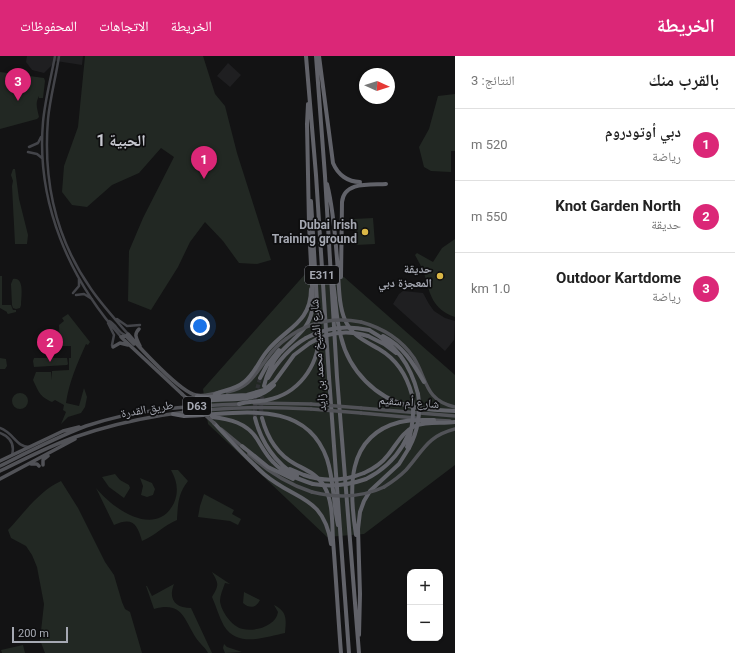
<!DOCTYPE html>
<html lang="ar">
<meta charset="utf-8">
<style>
body{margin:0;font-family:Roboto,"Noto Naskh Arabic",sans-serif;background:#f2f2f2;color:#222;direction:rtl}
.controls{position:absolute;right:12px;bottom:12px;display:grid;overflow:hidden;border-radius:8px;box-shadow:0 1px 3px #0004}
.controls button{width:36px;height:36px;display:grid;place-items:center;padding:0;border:0;border-bottom:1px solid #e0e0e0;background:#fff;color:#222;font:20px sans-serif}
.compass{position:absolute;left:359px;top:12px;width:36px;height:36px;border-radius:50%;background:#fff;box-shadow:0 1px 3px #0004;rotate:93deg}
.scale{position:absolute;left:12px;bottom:10px;width:56px;box-sizing:border-box;padding-left:4px;border:2px solid #a6a9b3;border-top:0;font-size:11px;line-height:14px;white-space:nowrap;color:#a6a9b3;-webkit-text-stroke:3px #0e0e0f;paint-order:stroke}
.you{position:absolute;left:200px;top:270px;width:14px;height:14px;margin:-10px;border:3px solid #fff;border-radius:50%;background:#1a73e8;box-shadow:0 0 0 6px #1a73e833}
.badge{display:grid;place-items:center;width:26px;height:26px;border-radius:50%;background:#db2777;color:#fff;font-size:13px;font-weight:700}
.pin{position:absolute;translate:-50% -33px;filter:drop-shadow(0 1px 2px #0008)}
.pin::after{content:'';position:absolute;top:21px;width:14px;height:12px;background:inherit;clip-path:polygon(0 0,100% 0,50% 100%)}
.list{margin:0;padding:0;list-style:none}
h2{display:flex;justify-content:space-between;align-items:center;height:52px;margin:0;padding:0 16px;font-size:17px}
h2 small{font-size:13px;font-weight:400;color:#767676}
.list li{display:grid;grid-template-columns:26px 1fr auto;gap:12px;align-items:center;box-sizing:border-box;height:72px;padding:0 16px;border-top:1px solid #e0e0e0}
.list b{display:block;font-size:15px;white-space:nowrap}
.list p{margin:0;font-size:13px;white-space:nowrap;color:#767676}
.list em{font-size:13px;font-style:normal;color:#767676}
.map{position:relative;flex:none;width:455px;height:597px;overflow:hidden;direction:ltr}
header{display:flex;align-items:center;gap:24px;box-sizing:border-box;height:56px;padding:0 20px;background:#db2777;color:#fff}
header strong{font-size:19px}
nav{display:flex;gap:22px;margin-inline-start:auto;font-size:14px}
main{display:flex}
aside{flex:1;background:#fff}
.map>svg:first-child{display:block}
.built{fill:#1f1f21}
.green{fill:#222823}
.lines{fill:none;stroke-linecap:round;stroke-linejoin:round}
.motorway-tunnel{stroke:#303134;stroke-width:4;stroke-dasharray:4 2;stroke-linecap:butt}
.secondary{stroke:#434449;stroke-width:2.5}
.primary{stroke:#515257;stroke-width:3.5}
.motorway{stroke:#616269;stroke-width:4}
.primary-bridge{stroke:#515257;stroke-width:3.5}
.motorway-bridge{stroke:#616269;stroke-width:4}
.poi-dot{fill:#dab746;stroke:#0e0e0f;stroke-width:1.5}
.labels{text-anchor:middle;dominant-baseline:central;stroke-width:3.5;stroke-linejoin:round;paint-order:stroke}
.shield{fill:#0e0e0f;stroke:#787a82;stroke-width:1}
.shield-label{font-size:11px;font-weight:bold;fill:#a6a9b3}
.poi-label{font-size:12px;font-weight:bold;fill:#a6a9b3;stroke:#0e0e0f;text-anchor:end}
.street-label{font-size:12px;fill:#a6a9b3;stroke:#0e0e0f}
.district-label{font-size:16px;font-weight:bold;fill:#c7c8d0;stroke:#0e0e0f}
</style>
<header>
<strong>الخريطة</strong>
<nav><a>الخريطة</a><a>الاتجاهات</a><a>المحفوظات</a></nav>
</header>
<main>
<aside>
<h2>بالقرب منك<small>النتائج: 3</small></h2>
<ul class="list">
<li><span class="badge">1</span><div><b>دبي أوتودروم</b><p>رياضة</p></div><em>520 m</em></li>
<li><span class="badge">2</span><div><b>Knot Garden North</b><p>حديقة</p></div><em>550 m</em></li>
<li><span class="badge">3</span><div><b>Outdoor Kartdome</b><p>رياضة</p></div><em>1.0 km</em></li>
</ul>
</aside>
<div class="map">
<svg width="455" height="597" viewBox="0 0 455 597">
<rect width="100%" height="100%" fill="#131314"/>
<path class="built" d="M27,0h56l-1,9 -26,-4 -12,12 -12,-3 -6,-8z
M228,7l13,12 -11,12 -13,-11z
M403,235l20,2 6,11 5,7 11,7 10,3 -1,19 -9,11 -52,-47 6,-10z"/>
<path class="green" d="M85,0h118l12,38 10,12 12,47 34,107 -14,4 -18,-1 -16,-22 -18,-19 -15,20 -12,25 -27,43 -23,-9 1,-50 14,-33 31,-61 -13,-9 -22,25 -27,12 -25,22 -15,-2 -10,-13 2,-26 14,-39z
M0,16l44,6 1,3 -2,17h-4v-2c-4,7 -2,12 0,21l-2,2 -37,10z
M455,38v57h-4v21l-20,-1 -7,-4 -5,-20 10,-18 9,-33z
M13,113h2l4,30 9,36 -1,9h-12l-3,-58 1,-5 -2,-6z
M373,162l2,26 -19,1 -2,-26z
M455,183v78c-23,-8 -25,-23 -31,-44h-3l-2,-5h3l-7,-13 2,-2 16,9 9,-14z
M306,217l38,4 111,98v90l-91,69 -37,3 -119,-113 -5,-35z
M0,220h2v29h9l2,5h3v2l-8,2 -1,-1v-1l-7,-4z
M13,223c12,-2 8,18 8,26l-1,3 -4,1 -3,-1 -1,-3 -1,-21z
M68,258l22,28 -2,3 -2,-1c-9,20 -17,38 -20,59l13,3 5,-18 3,9 -2,10 -4,6 -13,4 -7,7 5,-12 -3,-2 1,-5 -9,-5 -3,2c-13,-6 -13,-10 -19,-22l3,-8h15l1,8v-9l17,-1v-12h2v-12h-11l-1,-21 5,-4 -2,-3z
M0,302l6,1 1,7 -2,3h-5z
M34,302h33l1,6 -1,1 -33,2 -1,-6z
M12 345a8 8 0 1 1 16 0a8 8 0 1 1-16 0Z
M171,414h7l10,11c-10,13 -10,22 -11,39 -13,5 -22,16 -35,21 -5,-18 -10,-24 -28,-16l-18,-37c17,21 60,51 78,15 5,-12 3,-22 -3,-33z
M115,418l5,6 9,5 1,3 -6,10 -15,-11 -7,-10z
M140,422l12,5 3,6 -2,6 -6,2 -6,-2 2,-9z
M61,425l17,27 27,54 9,13 8,27 3,7 5,3 12,41h-97l-5,-13 4,-36 -7,-37 -5,-12 -6,-9 -15,-8 -3,-8c15,-16 32,-40 53,-49z
M204,438l30,16 -2,4 9,5 -3,6 -8,-4 -32,-4 2,-11z
M212,516l18,12 -5,-1c-2,6 -5,12 -5,18 1,10 12,26 23,28 12,3 33,-3 35,-17l-4,-7c14,7 12,15 11,28 -20,4 -47,15 -61,-7 -5,-9 -8,-20 -12,-29 7,-12 7,-13 0,-25z
M174,528c-6,15 1,24 17,24l21,45h-4c-3,-6 -9,-10 -12,-15 -12,-19 -14,-37 -42,-29l-8,-23h1l5,10z
M244,536l16,8c-4,8 -10,9 -17,3z
M224,588l3,3 15,5 -17,1 -2,-5z
M23,589l2,8h-23l-1,-3z"/>
<g class="lines">
<path class="motorway-tunnel" d="M255,362v-20l5,-20
M262,362l-1,-11 2,-15"/>
<path class="secondary" d="M55,0c-4,22 -10,44 -12,66 -7,80 26,157 79,216
M59,0c-3,21 -9,42 -11,63 -5,61 8,120 43,170 11,16 24,30 37,45
M29,91l9,-4 3,-6
M28,96l9,2 5,4
M73,237l6,-7v-7
M76,239l8,-1 8,5
M117,263l10,7 13,-1
M109,265c7,3 9,12 16,14
M108,267l6,12 -2,10
M0,372c14,5 16,19 29,19
M0,377c10,4 15,11 12,22"/>
<path class="primary" d="M361,266c22,6 40,17 53,36 13,21 11,43 41,49
M139,273c-6,6 -2,10 1,17
M128,278c11,13 53,59 68,61 7,2 14,-1 21,-2
M121,281l5,-1 8,8
M122,282l60,56
M113,291l7,-4 8,2
M227,336c23,-4 28,-18 41,-35 5,-7 11,-13 18,-18
M254,347l57,1
M361,352l94,8
M361,357l55,5
M432,364l18,1
M221,373l23,19
M249,398c19,18 39,30 63,38
M0,405l63,-30 16,-4
M31,408h6l2,2
M43,409v-5l5,-4
M0,410c28,-14 57,-29 86,-40 50,-17 102,-20 154,-22
M0,415c25,-12 49,-25 75,-34 75,-26 157,-33 236,-28
M0,423l75,-40
M384,431c8,-5 16,-11 22,-17 17,-19 21,-34 49,-41"/>
<path class="motorway" d="M306,0l10,119 13,202 20,276
M316,0l9,120 12,201 22,276
M319,0l14,107c5,12 15,19 27,19
M327,128c7,27 9,61 11,88 1,16 1,34 7,48 7,16 20,21 34,29 17,10 28,27 33,46
M341,221l1,-75c2,-21 29,-17 44,-18
M333,226c3,18 3,38 8,55 8,34 35,61 68,69 15,4 31,4 46,5
M369,274c27,15 41,33 49,64
M368,280l16,8 12,9
M383,280c20,10 30,27 41,46
M260,322l7,-13 12,-15
M268,322c10,-17 21,-30 38,-40
M264,330c3,-13 8,-24 16,-33 15,-17 30,-23 33,-47l-4,-82 -2,-100 1,-20
M215,338c10,-4 21,-5 29,-12 11,-8 15,-22 24,-32 18,-22 43,-27 43,-61
M197,340l10,1 40,-2 17,-5 11,-9 19,-26 16,-12
M239,348c9,-3 19,-2 28,-4 31,-6 51,-33 52,-64l-8,-135
M188,350c27,-14 63,3 86,-21
M173,358l11,2c51,-1 121,-20 143,43 7,21 6,44 11,66
M212,361c18,2 35,6 45,22 5,8 9,16 16,23 11,12 25,17 40,22
M255,362c6,24 21,46 42,58
M262,362c5,19 15,36 33,46 11,6 22,10 29,22 9,15 8,36 9,54 3,37 5,75 8,113
M214,367c16,17 32,35 50,51 31,27 60,21 67,70
M242,390l26,21 25,12
M290,413l14,6
M364,417c9,-4 18,-10 24,-18 9,-11 14,-23 27,-29 13,-5 27,-2 40,-4
M366,423c16,-8 28,-19 37,-34
M356,479c-7,-45 -11,-99 44,-113 11,-3 23,-2 34,-2
M359,579l1,-41 -2,-65 2,-17 4,-11 6,-10 29,-27 10,-16"/>
<path class="primary-bridge" d="M286,283c22,-17 48,-22 75,-17
M182,338l32,29
M311,348l50,4
M311,353l50,4
M312,436c25,6 49,6 72,-5"/>
<path class="motorway-bridge" d="M306,282c20,-11 41,-13 63,-8
M310,287c18,-11 38,-13 58,-7
M403,389l7,-14
M407,391c5,-17 8,-34 5,-52
M409,392c9,-17 12,-35 9,-54
M304,419c20,7 40,6 60,-2
M313,428c18,3 36,1 53,-5"/>
</g>
<g class="poi-dot">
<circle cx="365" cy="176" r="4"/>
<circle cx="440" cy="220" r="4"/>
</g>
<g class="labels">
<g class="shield">
<rect x="305" y="210" width="34" height="18" rx="3"/>
<rect x="183" y="341" width="28" height="18" rx="3"/>
</g>
<g class="shield-label">
<text x="322" y="219">E311</text>
<text x="197" y="350">D63</text>
</g>
<g class="poi-label">
<text x="357" y="169">Dubai Irish<tspan x="357" dy="14">Training ground</tspan></text>
<text x="432" y="213">حديقة<tspan x="432" dy="14">المعجزة دبي</tspan></text>
</g>
<g class="street-label">
<text transform="translate(318 299) rotate(-94)">شارع الشيخ محمد بن زايد</text>
<text transform="translate(409 346) rotate(4)">شارع أم سقيم</text>
<text transform="translate(147 353) rotate(-10)">طريق القدرة</text>
</g>
<g class="district-label">
<text x="121" y="84">الحبية 1</text>
</g>
</g>
</svg>
<div class="controls">
<button>+</button>
<button>−</button>
</div>
<svg class="compass" viewBox="-18 -18 36 36"><path d="M0-13l5 13h-10z" fill="#e53935"/><path d="M0 13l5-13h-10z" fill="#767676"/></svg>
<div class="scale">200 m</div>
<div class="you"></div>
<div class="pin badge" style="left:204px;top:123px">1</div>
<div class="pin badge" style="left:50px;top:306px">2</div>
<div class="pin badge" style="left:18px;top:45px">3</div>
</div>
</main>
